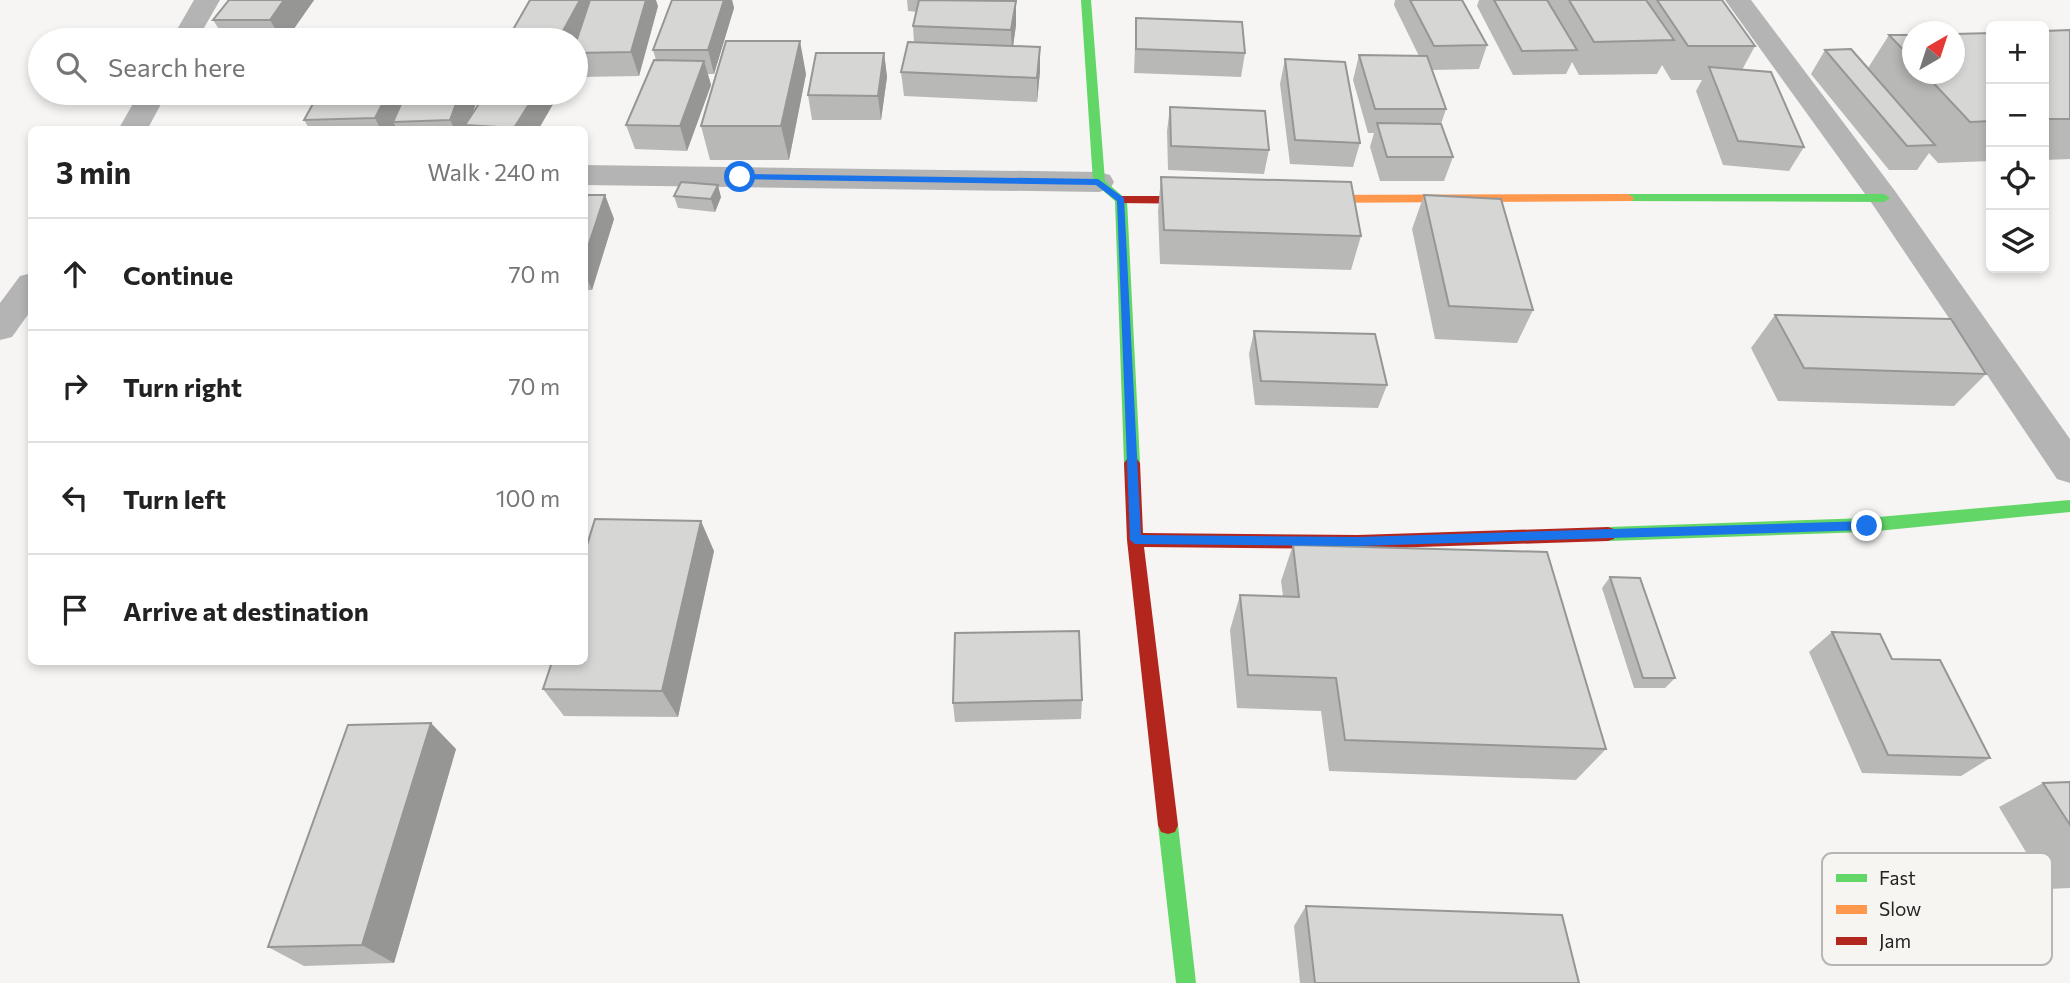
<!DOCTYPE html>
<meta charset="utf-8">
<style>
body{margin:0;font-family:Commissioner,sans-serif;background:#f6f6f6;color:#222}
.controls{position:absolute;right:21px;top:21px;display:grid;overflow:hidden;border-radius:10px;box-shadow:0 4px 10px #0003}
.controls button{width:63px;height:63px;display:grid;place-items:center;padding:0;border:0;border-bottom:2px solid #e0e0e0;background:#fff;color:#222;font:35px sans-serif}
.compass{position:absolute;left:1902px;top:21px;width:63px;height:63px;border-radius:50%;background:#fff;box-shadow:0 4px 10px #0003;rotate:39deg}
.stop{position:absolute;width:21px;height:21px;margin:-16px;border:5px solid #1a73e8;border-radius:50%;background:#fff}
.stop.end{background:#1a73e8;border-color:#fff;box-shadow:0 2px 7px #0008}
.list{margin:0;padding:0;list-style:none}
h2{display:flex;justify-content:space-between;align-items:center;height:91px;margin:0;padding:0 28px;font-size:30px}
h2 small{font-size:23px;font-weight:400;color:#767676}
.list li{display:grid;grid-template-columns:46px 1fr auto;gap:21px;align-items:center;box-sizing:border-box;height:112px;padding:0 28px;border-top:2px solid #e0e0e0}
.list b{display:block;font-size:26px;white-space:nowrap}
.list em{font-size:23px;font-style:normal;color:#767676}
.icon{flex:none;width:38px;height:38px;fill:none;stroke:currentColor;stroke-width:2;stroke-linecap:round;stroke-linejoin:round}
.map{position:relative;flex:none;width:2070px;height:983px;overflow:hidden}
.search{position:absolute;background:#fff;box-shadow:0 4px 10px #0003;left:28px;top:28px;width:560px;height:77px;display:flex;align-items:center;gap:18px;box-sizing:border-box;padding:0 24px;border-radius:38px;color:#767676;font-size:26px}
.panel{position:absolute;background:#fff;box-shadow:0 4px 10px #0003;left:28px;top:126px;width:560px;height:539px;border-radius:10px}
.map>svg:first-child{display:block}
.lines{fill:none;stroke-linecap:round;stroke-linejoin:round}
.street{fill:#b5b4b4;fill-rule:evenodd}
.fast{fill:#63d668;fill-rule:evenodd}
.slow{fill:#ff974d;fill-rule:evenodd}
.jam{fill:#b3261e;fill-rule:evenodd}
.wall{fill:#b8b8b6}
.shaded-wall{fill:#969694}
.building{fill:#d6d6d4;stroke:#969694;stroke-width:2}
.route{fill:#1a73e8}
.key{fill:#f7f5f2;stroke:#b8b6b4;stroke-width:2}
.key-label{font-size:19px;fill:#242322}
</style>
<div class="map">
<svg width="2070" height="983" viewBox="0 0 2070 983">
<rect width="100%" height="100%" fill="#f6f5f3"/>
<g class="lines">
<path class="street" d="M194,0h26l-23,40h-26z
M1725,0h26l144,191 175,248v44l-13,-4 -184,-274z
M139,93h28l-20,37h-29z
M584,165l515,7 11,3 4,7 -4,7 -11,3 -515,-7z
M32,273v36l-20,28 -12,3v-37l20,-27z"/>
<path class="fast" d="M1081,0h10l14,181 22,19 13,263 -3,4h-10l-3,-4 -9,-262 -22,-19z
M1628,194h256l6,4 -6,4 -260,-1 -2,-3z
M2070,500v12l-203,20 -259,9 -6,-2 -2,-5 2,-5 6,-2 259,-9z
M1168,816l7,2 3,7 18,158h-20l-18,-158 3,-7z"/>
<path class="slow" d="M1628,194l6,4 -2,3 -330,2 -6,-4 6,-4z"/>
<path class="jam" d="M1121,196h89l6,4 -6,4 -93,-1v-6z
M1132,457l5,2 3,4 3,70 215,2 250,-8 6,2 2,5 -2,5 -6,2 -250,8 -214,-2 34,278 -3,7 -7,2 -7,-2 -3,-7 -31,-285 -3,-77 3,-4z"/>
</g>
<path class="wall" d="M229,0h85l-28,40h-60l-13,-20z
M672,0h60l2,8 -20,66h-6l3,11 -24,66 -52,-2 -9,-24 30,-65 -3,-10z
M907,0h90l19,25 -3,21 27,1v24l-3,31 -133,-6 -3,-24 13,-30 -1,-16 4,-14 -9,-1z
M1395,0h67l25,45 -8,24 -47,1 14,39 -5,15 12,33 -9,24h-64l-10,-34 4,-14h-6l-15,-53 6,-25 60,1 -25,-51z
M1479,0h243l33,46 -13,24 62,77 -15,24 -66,-6 -27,-74 6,-11h-31l-9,-15 -5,9 -78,1 -7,-13 -6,12 -53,1 -36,-69z
M658,6l-19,70 -59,1 -4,-13v-24z
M1136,18l109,35 -4,24 -107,-4z
M2070,30v129l-26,1v-129z
M1991,33v128l-53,2 -9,-10 -12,17h-28l-78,-96 14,-24 43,18 21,-33h24v39h42z
M884,53l3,24 -6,43h-69l-4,-25z
M1285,59l75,84 -7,24 -63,-3 -10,-80z
M806,74l-17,86h-79l-9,-34z
M319,93h161l-8,20 84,-14 -18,31h-141l-1,-3 -2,3h-84l-6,-10z
M1170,107l99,43 -5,24 -96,-4 -1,-39z
M1161,177l200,59 -10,34 -191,-6 -2,-53z
M584,195h21l9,24 -22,71h-8z
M1424,195l109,115 -16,33 -82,-4 -23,-110z
M674,196l47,1 -6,15 -37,-4z
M1775,315l211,59 -32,32 -176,-5 -27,-53z
M1254,331l133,54 -9,23 -123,-3 -6,-51z
M1293,545l313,204 -30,31 -247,-9 -8,-60 -84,-3 -7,-78 10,-35 43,1 -2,-15z
M714,551l-36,166 -114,-1 -21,-27z
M1610,577l65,101 -10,10h-31l-32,-100z
M1832,632l60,27 98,99 -29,18 -99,-3 -53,-121z
M1082,700l-1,19 -126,3 -2,-19z
M456,749l-62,214 -90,3 -36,-19z
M2070,782v106l-22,1 -49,-82 44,-24z
M1306,906l273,77h-279l-6,-57z"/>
<path class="shaded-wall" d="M284,0h30l-28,40h-4l-12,-20z
M580,0h16l-20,47v-7h-18z
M646,0h10l2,6 -19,70 -8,-24z
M724,0h8l2,8 -20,66 -6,-24z
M1016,1v24l-4,29 -1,-24z
M800,41l6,33 -17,86 -8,-34z
M1040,47v24l-3,31v-24z
M884,53l3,24 -6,43 -3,-24z
M704,61l7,24 -24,66 -7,-25z
M388,93h23l-18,29 3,5 -2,3h-13l-6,-12z
M460,93h20l-12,32h-3l2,5h-12l-5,-10z
M536,93h18l2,6 -18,31h-23l-1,-2z
M718,185l3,12 -6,15 -4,-13z
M605,195l9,24 -22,71 -8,-18v-13z
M701,521l13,30 -36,166 -16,-26z
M431,723l25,26 -62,214 -32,-18z"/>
<path class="building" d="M229,0h55l-14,20h-57z
M530,0h50l-22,40h-51z
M590,0h56l-15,52 -55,1v-11z
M672,0h52l-16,50h-55z
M919,0l97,1 -5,29 -98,-4z
M1410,0h52l25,45 -53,1z
M1494,0h53l30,50 -55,1z
M1569,0h77l28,40 -80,2z
M1657,0h65l33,46h-67z
M1136,18l106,4 3,31 -109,-4z
M2070,30v89h-26v-88z
M1991,33v88l-21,1 -45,-48h30v-40z
M1889,35h24v25z
M726,41h74l-19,85h-80z
M908,42l132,5 -3,31 -136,-6z
M1851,49l84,96 -28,1 -82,-96z
M816,53h68l-6,43 -70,-1z
M1359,55l68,1 19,53h-71z
M1285,59l60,3 15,81 -65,-3z
M654,60l50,1 -24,65 -54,-1z
M1709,67l62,5 33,75 -66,-6z
M319,93h69l-13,25 -71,2z
M406,93h54l-10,27 -57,2z
M486,93h50l-22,35 -49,-3z
M1170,107l95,4 4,39 -98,-4z
M1377,123l64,1 12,33h-66z
M1161,177l190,5 10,54 -197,-6z
M681,182l37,3 -7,14 -37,-3z
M584,195h21l-21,64z
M1424,195l77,4 32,111 -84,-4z
M1775,315l176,4 35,55 -182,-6z
M1254,331l121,3 12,51 -126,-4z
M595,519l106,2 -39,170 -119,-2 9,-27h32v-107z
M1293,545l254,7 59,197 -261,-9 -9,-62 -88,-3 -8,-80 59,2z
M1610,577l30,1 35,100h-32z
M1079,631l3,69 -129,3 2,-70z
M1832,632l48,2 12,25 48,1 50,98 -102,-3z
M431,723l-69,222 -94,2 80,-222z
M2070,782v43l-27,-42z
M1306,906l256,9 17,68h-264z"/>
<path class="route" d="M740,174l358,5 26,19 17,337 217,2 509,-16 6,5 -6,4 -509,16 -223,-2 -5,-4 -13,-339 -21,-16 -359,-6v-4z"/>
<rect x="1822" y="853" width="230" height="112" rx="10" class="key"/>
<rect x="1836" y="874" width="31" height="8" fill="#63d668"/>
<rect x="1836" y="905" width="31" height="9" fill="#ff974d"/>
<rect x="1836" y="937" width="31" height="8" fill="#b3261e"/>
<g class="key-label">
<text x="1879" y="885">Fast</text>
<text x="1879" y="916">Slow</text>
<text x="1879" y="948">Jam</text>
</g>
</svg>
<div class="controls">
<button>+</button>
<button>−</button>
<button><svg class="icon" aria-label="locate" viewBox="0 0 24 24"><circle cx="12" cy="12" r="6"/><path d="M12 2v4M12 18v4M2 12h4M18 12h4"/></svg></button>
<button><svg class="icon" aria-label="layers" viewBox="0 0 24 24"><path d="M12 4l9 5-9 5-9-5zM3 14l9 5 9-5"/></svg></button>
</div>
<svg class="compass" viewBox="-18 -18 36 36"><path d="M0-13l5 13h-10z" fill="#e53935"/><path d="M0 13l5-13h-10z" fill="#767676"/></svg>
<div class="stop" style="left:740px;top:177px"></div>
<div class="stop end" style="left:1867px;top:526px"></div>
<div class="search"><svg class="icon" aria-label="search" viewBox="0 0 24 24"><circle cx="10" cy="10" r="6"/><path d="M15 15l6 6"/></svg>Search here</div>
<section class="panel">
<h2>3 min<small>Walk · 240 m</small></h2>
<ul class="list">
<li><svg class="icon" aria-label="ahead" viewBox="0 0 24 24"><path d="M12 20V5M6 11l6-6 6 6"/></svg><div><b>Continue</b></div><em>70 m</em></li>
<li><svg class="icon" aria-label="right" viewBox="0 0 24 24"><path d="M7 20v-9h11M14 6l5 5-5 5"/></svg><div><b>Turn right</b></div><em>70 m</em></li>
<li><svg class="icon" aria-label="left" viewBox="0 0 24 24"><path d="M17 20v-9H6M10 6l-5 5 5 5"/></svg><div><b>Turn left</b></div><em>100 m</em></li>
<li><svg class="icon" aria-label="arrive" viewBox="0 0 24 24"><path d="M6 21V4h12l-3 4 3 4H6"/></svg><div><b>Arrive at destination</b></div></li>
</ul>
</section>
</div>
